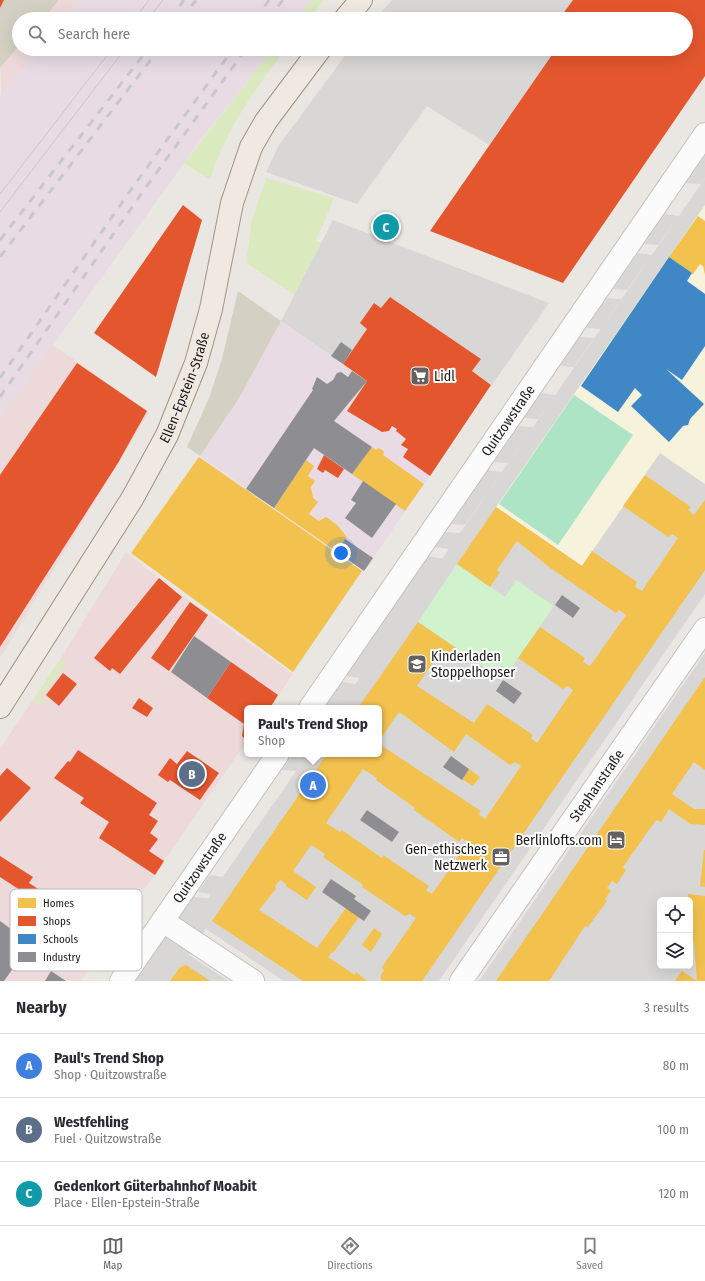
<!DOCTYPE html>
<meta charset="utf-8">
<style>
body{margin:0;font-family:"Fira Sans Condensed",sans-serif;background:#f7f7f7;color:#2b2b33}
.controls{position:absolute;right:12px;bottom:12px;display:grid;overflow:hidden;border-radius:6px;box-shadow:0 4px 16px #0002}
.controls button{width:36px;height:36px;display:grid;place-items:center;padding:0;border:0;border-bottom:1px solid #e1e1e2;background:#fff;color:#2b2b33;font:20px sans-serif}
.you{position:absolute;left:341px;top:553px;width:14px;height:14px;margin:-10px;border:3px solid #fff;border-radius:50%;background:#1a73e8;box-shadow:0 0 0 6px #1a73e833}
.badge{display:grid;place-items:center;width:26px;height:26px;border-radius:50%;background:#636261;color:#fff;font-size:13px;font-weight:700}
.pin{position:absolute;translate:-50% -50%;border:2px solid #fff;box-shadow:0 1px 4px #0006}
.popup{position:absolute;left:244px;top:705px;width:138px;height:52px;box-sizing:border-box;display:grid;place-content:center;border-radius:6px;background:#fff;filter:drop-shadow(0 1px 3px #0005);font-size:13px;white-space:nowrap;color:#7c7c81}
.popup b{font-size:15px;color:#2b2b33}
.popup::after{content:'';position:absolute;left:50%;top:100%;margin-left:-8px;border:8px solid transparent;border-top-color:#fff}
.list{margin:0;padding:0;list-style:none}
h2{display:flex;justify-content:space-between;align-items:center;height:52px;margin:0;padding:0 16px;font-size:17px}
h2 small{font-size:13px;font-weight:400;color:#7c7c81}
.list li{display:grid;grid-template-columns:26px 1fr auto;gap:12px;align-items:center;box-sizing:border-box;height:64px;padding:0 16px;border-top:1px solid #e1e1e2}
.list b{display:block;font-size:15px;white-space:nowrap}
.list p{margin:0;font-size:13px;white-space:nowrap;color:#7c7c81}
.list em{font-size:13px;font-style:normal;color:#7c7c81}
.icon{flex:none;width:22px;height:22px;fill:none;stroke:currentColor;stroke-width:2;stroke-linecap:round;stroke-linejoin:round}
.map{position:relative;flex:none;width:705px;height:981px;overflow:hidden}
.search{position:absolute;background:#fff;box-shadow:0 4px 16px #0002;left:12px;right:12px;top:12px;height:44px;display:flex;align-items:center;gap:10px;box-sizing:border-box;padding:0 14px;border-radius:22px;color:#7c7c81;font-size:15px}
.sheet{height:244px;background:#fff}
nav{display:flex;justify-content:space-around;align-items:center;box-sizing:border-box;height:56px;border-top:1px solid #e1e1e2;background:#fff;font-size:11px;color:#7c7c81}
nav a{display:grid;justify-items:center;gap:2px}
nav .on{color:#636261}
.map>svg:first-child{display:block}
.residential{fill:#d9d7d5;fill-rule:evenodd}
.commercial{fill:#edd9d9}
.industrial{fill:#e8dbe4}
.education{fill:#f6f2dc}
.construction{fill:#d4d1c4}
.grass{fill:#dbe9bf}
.park{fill:#d0f2cc}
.pitch{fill:#ace4c5}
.parking{fill:#d8d7d5}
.homes{fill:#f2c14e;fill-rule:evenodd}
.shops{fill:#e4572e}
.schools{fill:#3f88c5}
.industry{fill:#8d8d92}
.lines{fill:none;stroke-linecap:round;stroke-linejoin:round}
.minor-casing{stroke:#c2c1bf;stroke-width:24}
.major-casing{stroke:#a09280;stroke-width:24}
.minor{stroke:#fcfbfb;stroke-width:22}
.major{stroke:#f0e9e2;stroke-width:22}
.tram{stroke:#c9c8c8;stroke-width:1}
.rail{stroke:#c9c8c8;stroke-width:3;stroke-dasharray:8 8;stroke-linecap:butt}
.labels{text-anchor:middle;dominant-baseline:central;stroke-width:4;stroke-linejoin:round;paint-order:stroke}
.poi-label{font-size:14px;fill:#1b1b1b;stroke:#fff;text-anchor:start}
.street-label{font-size:14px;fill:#1b1b1b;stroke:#fff}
.key{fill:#fff;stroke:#bbb;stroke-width:1}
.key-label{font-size:11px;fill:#1b1b1b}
</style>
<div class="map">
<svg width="705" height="981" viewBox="0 0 705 981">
<rect width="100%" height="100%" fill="#eae7e3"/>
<path class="residential" d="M705,178v416l-266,387h-155l-78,-52 -17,26 39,26h-93l57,-84 16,1 100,-144h71v-46h-40z
M705,653v328h-226zM660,900h30v66h-30z"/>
<path class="commercial" d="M0,0h78l-15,19h-44v30h19l-37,46z
M53,345l96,67 -149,246v-239z
M126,552l44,35 123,87 -23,34h-23v33l-166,240h-81v-232l59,-88z"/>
<path class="industrial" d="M78,0h234l-15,19h-234z
M38,49h235l-76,96 -197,274v-325l1,1z
M281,321l172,121 -89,129 -164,-115 38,-56z"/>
<path class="education" d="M705,205v279l-45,-31 -78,113 -86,-59z"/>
<path class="construction" d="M0,0h59l-16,19h-24v27l-19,22z
M238,291l43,30 -43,79 -38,56 -13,-9 22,-49 13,-39z"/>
<path class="grass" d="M312,0h12l-15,19h-12z
M273,49h13c-32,41 -61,82 -76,131l-26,-17z
M266,178l68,20 -18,43 5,2 -26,52 -49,-32 6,-43z
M59,661h9l-28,37 8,7 -16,-3z"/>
<path class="park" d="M457,564l48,33 11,-17 38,26 -51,74 -85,-58z"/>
<path class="pitch" d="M574,395l59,40 -75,110 -59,-41z"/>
<path class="parking" d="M392,0h181l-14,19h-184z
M350,49h206l-67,96 -62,-39 -70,98 -91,-32 13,-27z
M705,156v22l-4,6 -15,-1z
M665,214l14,2 -21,29 -14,-1z
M333,220l216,83 -57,82 -20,-14 9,-12 -91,-62 -47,67 -62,-43z
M638,253l14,2 -25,35 -14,-1z
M607,298l14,1 -20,30 -15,-1z
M580,337l14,1 -20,29 -14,-1z
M541,393l15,2 -18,24 -14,-1z
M519,426l14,1 -25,36 -14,-1z
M488,470l14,2 -37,53 -14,-1z
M446,532l14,1 -11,16 -14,-2z
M429,556l14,3 -83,119 -14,-2z
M342,682l14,2 -17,24h-15z
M293,754h15l-12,17 -14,-1z
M210,875l13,2 -12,17 -13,-2z"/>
<path class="homes" d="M698,216l7,5v54l-2,-9 -3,-2 -7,10 -24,-17z
M372,447l4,3 2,-2 6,3 -1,4 41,29 -19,27 -53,-37z
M199,457l163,114 -69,101 -162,-119z
M306,460l8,6 -6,10 7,5 -4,6 2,11 5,4 -9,12 10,7 7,-4 11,8 10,12 -10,15 -63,-44z
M645,475l46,32 -3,3 6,5 11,-15v70l-283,411h-41v-6l3,-5 -2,-3 34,-49 -6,-4 -5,2 -43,-29 1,-2 -40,-28 2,-3 -14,-9 -18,26 23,16 -9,13 -21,-14v-2l-6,-4 -5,6 1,3 -17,21 58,38 29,-40 13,9 -26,36 -1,-1 -4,5 27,18 1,-3 11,9h-64l-91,-60 115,-167h52v-10l102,67 -3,3 7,5 36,-53 -6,-4 -5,3 -44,-31 -12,18 -55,-40 -20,29v-33h-21l60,-86 38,26 -10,13 -8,-6 -21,31 57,37 13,-19 46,31 -2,3 6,5 36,-53 -6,-4 -4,3 -45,-31 22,-31 45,31 -2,4 7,4 36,-51 -7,-5 -3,3 -67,-46 -32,-26 -20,29 3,2 -10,15 -33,-23 39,-57 86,59 10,-15 45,31 -2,5 7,4 36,-53 -6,-4 -4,3 -45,-31zM363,769l14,9 -1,2 39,28 -1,2 45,32 3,-4 6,4 -36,52 -6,-4 3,-4 -46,-31 -1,3 -40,-28 -2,2 -14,-9z
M705,677v93l-11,-8 -22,32 22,15h11v16l-15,-1 -21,-15 -8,13 -5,-2 -33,47 3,3 -9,14 -5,-3 -5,7 4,3 -6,8 2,2 -19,26 -3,-1 -36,55h-53z
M469,769l11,8 -7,9 -11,-7z
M704,850h1v37l-5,-1z
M688,894l17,2v85h-30l7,-10 15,10 -3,-39h-4v-42h-3z
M374,928l8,6 -11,18 -9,-7z
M186,965l24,16h-40l10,-14z"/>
<path class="shops" d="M0,0h4l-4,8z
M573,0h132v76l-142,207 -133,-52 126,-182h130v-30h-127z
M183,205l19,15 -46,157 -62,-44z
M390,297l91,62 -9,12 19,14 -61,91 -27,-19 5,-8 -7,-4 5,-6 -10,-8 1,-2 -5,-3 -3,5 -7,1 -35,-21 20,-30 -24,-17 24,-35 -7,-6 14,-20 7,5z
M77,363l70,48 -29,52 -118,184v-172z
M324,455l20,14 -6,9 -13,-8 -2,3 -6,-4z
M159,578l23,19 -62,77 -8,-6 -2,3 -16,-13z
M190,602l18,13 -39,56 -18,-13z
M231,662l47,33 -8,13h-23v33l-5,-5 2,-12 -37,-26z
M63,673l14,11 -18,22 -13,-11z
M139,698l14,10 -6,9 -15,-9z
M78,750l79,53 -8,12 9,6 -8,12 8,6 -9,12 15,10 -9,14 -56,-37 10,-16 -29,-19 4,-5 -30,-20 14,-17 2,1z
M187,751l32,22 -19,27 -30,-20 -2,2 -10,-7 12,-17 7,6z
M7,768l24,20 -31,34v-46z
M0,856l33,21 -4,6 28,18 -9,14 -28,-19 3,-4 -23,-15z
M104,915l9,7 -20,28 -9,-6z"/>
<path class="schools" d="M669,257l23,16 -5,8 18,13v52l-23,34 -16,-11 38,35 -14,15 -2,6 -5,1 -14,16 -38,-36 11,-11 -7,-7 -17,24 -37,-26z"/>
<path class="industry" d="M341,342l11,8 -9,14 -12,-8z
M352,371l15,10 -33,40 38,26 -20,27 -38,-26 -40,60 -28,-19 67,-99 -1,-1 5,-12 10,7 6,-4 4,-7 4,-1 7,5z
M363,481l33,23 -24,34 -27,-20 11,-15 -5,-3z
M345,539l28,19 -9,13 -27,-19z
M562,595l18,13 -7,10 -18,-13z
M194,636l37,26 -24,36 -36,-26z
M503,680l19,13 -8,11 -18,-13z
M451,756l18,13 -7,11 -19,-13z
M367,810l32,22 -7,10 -32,-22z
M331,879l25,17 -2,3 17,12 -7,10 -42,-29z
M0,921l22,16 -6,10 8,6 -20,28h-4z
M53,923l42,28 -11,15 -40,-30z
M51,971l15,10h-21z"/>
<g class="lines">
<defs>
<g id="minor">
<path id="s1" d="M310,708l395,-574"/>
<path d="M163,921l90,60"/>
<path id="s2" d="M121,981l157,-227"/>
<path id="s3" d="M461,981l244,-352"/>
</g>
<g id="major">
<path d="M345,19l16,-19"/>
<path id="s4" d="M0,707l132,-208 35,-64 29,-72 15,-54 21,-106 19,-56 15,-26 54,-72"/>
</g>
</defs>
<use href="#minor" class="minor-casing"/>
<use href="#major" class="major-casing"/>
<use href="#minor" class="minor"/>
<use href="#major" class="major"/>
<path class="tram" d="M135,19l14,-19
M148,19l15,-19
M0,194l112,-145
M0,212l125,-163"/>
<path class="rail" d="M170,19l14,-19
M182,19l14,-19
M255,19l14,-19
M268,19l15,-19
M0,240l148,-191
M0,257l159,-208
M0,378l135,-194 98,-135
M0,397l144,-207 102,-141"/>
</g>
<defs>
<symbol id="supermarket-square" viewBox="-11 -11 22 22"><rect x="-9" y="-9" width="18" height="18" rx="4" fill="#636261" stroke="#fff"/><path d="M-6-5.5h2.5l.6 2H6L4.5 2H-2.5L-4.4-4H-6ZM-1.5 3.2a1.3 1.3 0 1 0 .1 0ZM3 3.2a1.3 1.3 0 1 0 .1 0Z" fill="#fff"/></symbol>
<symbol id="school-square" viewBox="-11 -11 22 22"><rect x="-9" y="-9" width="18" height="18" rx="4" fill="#636261" stroke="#fff"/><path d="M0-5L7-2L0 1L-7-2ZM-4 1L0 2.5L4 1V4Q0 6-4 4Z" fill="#fff"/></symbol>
<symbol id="hotel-square" viewBox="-11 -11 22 22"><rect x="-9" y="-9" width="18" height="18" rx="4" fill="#636261" stroke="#fff"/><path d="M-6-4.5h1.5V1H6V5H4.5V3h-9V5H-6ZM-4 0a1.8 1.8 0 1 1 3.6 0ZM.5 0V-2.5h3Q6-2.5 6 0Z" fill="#fff"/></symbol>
<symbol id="office-square" viewBox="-11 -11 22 22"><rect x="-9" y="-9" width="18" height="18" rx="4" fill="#636261" stroke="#fff"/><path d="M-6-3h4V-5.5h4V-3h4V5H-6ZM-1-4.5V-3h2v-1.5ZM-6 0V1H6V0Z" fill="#fff"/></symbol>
</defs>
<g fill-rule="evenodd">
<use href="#supermarket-square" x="409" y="365" width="22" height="22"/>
<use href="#school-square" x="406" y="653" width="22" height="22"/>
<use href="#hotel-square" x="605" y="829" width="22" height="22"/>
<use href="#office-square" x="490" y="846" width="22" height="22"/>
</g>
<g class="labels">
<g class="poi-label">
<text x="434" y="376">Lidl</text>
<text x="431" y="656">Kinderladen<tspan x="431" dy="16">Stoppelhopser</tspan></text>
<text x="602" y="840" text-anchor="end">Berlinlofts.com</text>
<text x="487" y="849" text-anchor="end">Gen-ethisches<tspan x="487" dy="16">Netzwerk</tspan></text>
</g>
<g class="street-label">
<text stroke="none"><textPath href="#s4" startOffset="370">Ellen-Epstein-Straße</textPath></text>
<text stroke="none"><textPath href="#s1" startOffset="349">Quitzowstraße</textPath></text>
<text stroke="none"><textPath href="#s3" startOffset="238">Stephanstraße</textPath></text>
<text stroke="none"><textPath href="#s2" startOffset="138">Quitzowstraße</textPath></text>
</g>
</g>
<rect x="10" y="889" width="132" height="82" rx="6" class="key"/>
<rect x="18" y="898" width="18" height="10" fill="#f2c14e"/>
<rect x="18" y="916" width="18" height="10" fill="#e4572e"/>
<rect x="18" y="934" width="18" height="10" fill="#3f88c5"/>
<rect x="18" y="952" width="18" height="10" fill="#8d8d92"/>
<g class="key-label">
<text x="43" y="907">Homes</text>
<text x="43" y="925">Shops</text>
<text x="43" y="943">Schools</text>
<text x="43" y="961">Industry</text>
</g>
</svg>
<div class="controls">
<button><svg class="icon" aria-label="locate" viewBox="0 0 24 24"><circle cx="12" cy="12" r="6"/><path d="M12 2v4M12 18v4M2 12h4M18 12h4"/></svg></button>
<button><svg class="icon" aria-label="layers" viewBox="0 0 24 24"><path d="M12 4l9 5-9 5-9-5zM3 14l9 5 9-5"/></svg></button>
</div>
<div class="you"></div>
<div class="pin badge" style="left:313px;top:785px;background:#3f7fe0">A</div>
<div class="popup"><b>Paul's Trend Shop</b>Shop</div>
<div class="pin badge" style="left:192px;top:774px;background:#5c6f8a">B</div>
<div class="pin badge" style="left:386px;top:227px;background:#0f9aa8">C</div>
<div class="search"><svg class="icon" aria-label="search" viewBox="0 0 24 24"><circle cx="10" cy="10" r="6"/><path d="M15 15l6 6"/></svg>Search here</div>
</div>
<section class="sheet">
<h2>Nearby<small>3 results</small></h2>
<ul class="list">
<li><span class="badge" style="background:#3f7fe0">A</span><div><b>Paul's Trend Shop</b><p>Shop · Quitzowstraße</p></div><em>80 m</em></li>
<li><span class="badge" style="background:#5c6f8a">B</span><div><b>Westfehling</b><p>Fuel · Quitzowstraße</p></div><em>100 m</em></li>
<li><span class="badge" style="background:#0f9aa8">C</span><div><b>Gedenkort Güterbahnhof Moabit</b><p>Place · Ellen-Epstein-Straße</p></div><em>120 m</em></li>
</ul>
</section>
<nav>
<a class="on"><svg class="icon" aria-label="map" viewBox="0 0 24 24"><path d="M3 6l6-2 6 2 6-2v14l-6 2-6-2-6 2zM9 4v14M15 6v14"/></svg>Map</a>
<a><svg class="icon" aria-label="directions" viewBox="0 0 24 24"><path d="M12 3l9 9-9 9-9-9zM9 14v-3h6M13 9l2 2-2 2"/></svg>Directions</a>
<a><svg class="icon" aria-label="saved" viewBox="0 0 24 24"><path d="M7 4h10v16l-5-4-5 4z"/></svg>Saved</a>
</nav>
